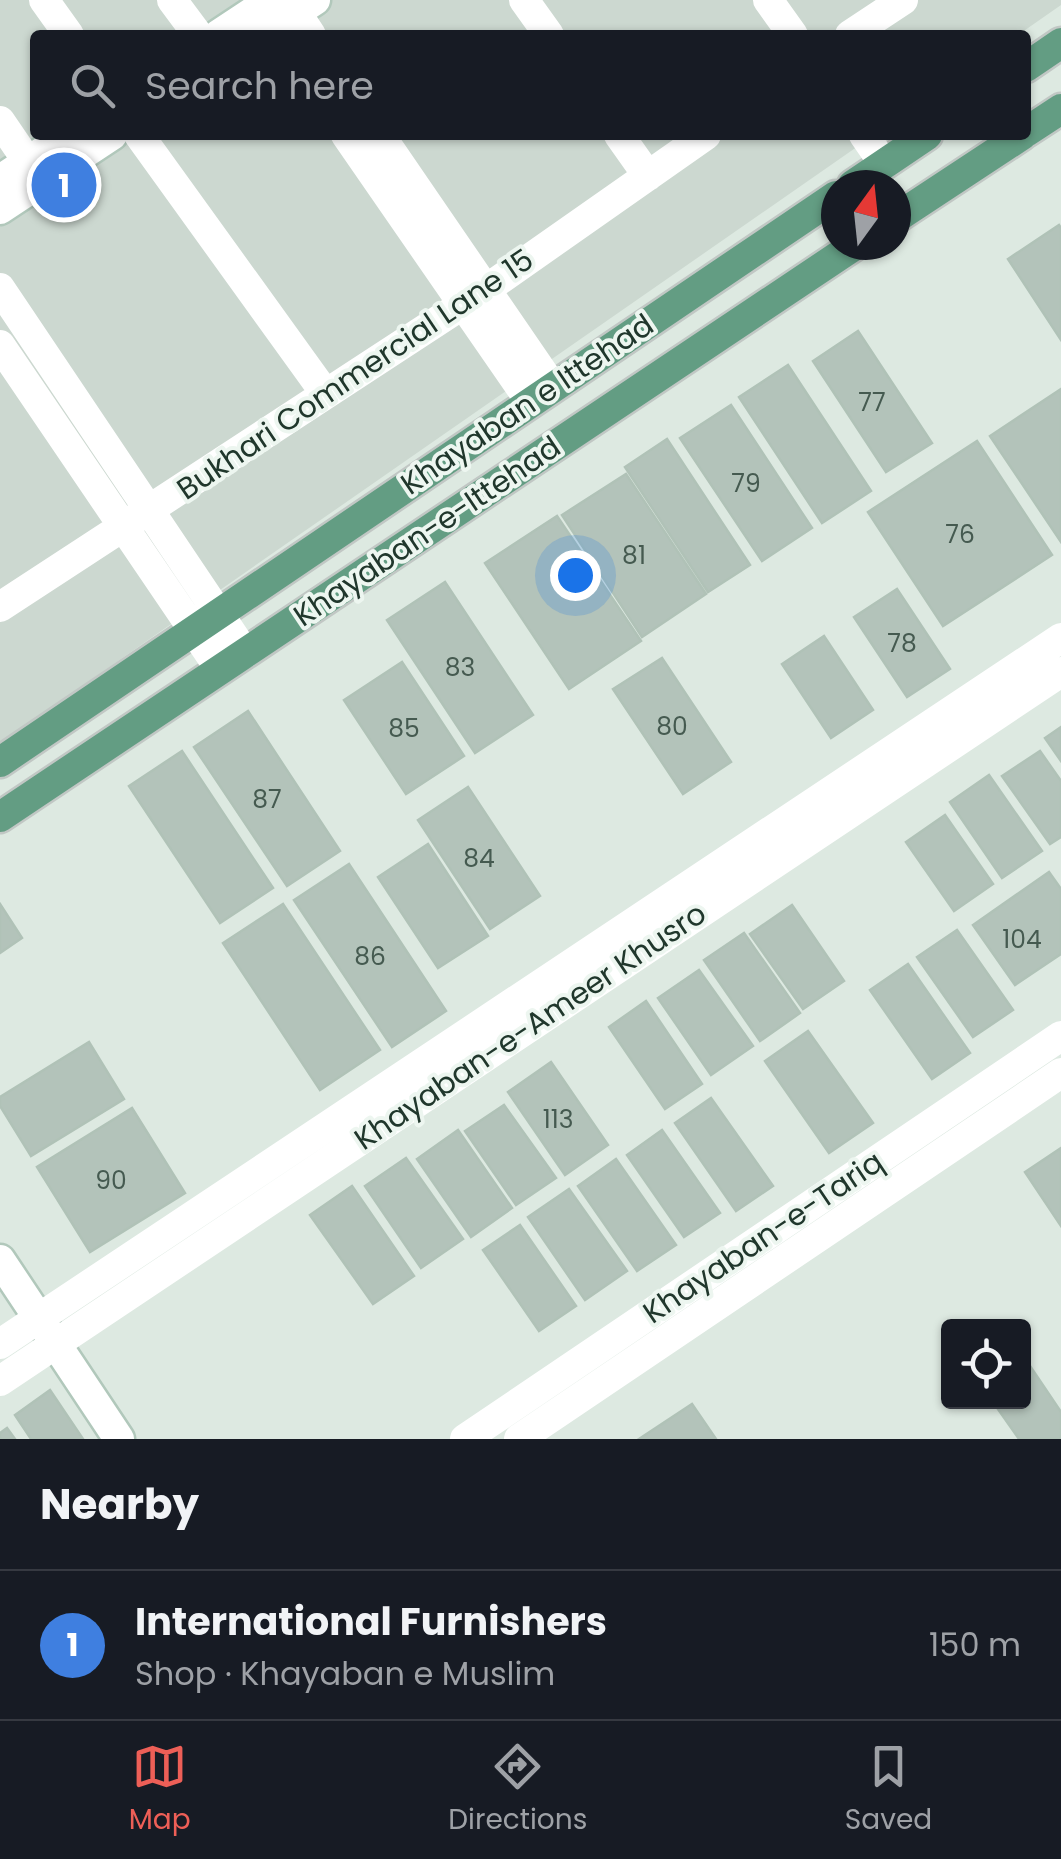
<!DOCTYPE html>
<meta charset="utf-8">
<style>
body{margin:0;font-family:Poppins,sans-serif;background:#242831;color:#f1f3f6}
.controls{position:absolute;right:30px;bottom:30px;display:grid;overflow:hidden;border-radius:10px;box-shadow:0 2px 8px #0004}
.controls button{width:90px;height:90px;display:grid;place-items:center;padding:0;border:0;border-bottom:2px solid #363941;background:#171b24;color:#f1f3f6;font:50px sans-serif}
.compass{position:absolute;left:821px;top:170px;width:90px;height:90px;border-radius:50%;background:#171b24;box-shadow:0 2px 8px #0004;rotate:15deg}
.you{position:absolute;left:575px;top:575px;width:35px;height:35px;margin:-25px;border:8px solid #fff;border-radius:50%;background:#1a73e8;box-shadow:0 0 0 15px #1a73e833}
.badge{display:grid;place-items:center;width:65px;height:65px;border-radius:50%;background:#ed5f57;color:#fff;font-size:32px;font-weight:700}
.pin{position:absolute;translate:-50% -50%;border:5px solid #fff;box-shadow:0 2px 10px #0006}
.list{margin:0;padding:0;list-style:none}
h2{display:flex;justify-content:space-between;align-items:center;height:130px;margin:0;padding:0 40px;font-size:42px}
h2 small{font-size:32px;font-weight:400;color:#9ea1a6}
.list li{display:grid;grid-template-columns:65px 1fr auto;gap:30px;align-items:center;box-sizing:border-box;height:150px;padding:0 40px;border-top:2px solid #363941}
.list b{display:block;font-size:38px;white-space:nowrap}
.list p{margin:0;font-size:32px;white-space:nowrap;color:#9ea1a6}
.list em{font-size:32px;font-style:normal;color:#9ea1a6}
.icon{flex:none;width:55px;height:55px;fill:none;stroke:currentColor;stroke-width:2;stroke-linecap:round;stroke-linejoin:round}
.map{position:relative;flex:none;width:1061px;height:1439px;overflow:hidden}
.search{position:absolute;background:#171b24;box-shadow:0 2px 8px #0004;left:30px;right:30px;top:30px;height:110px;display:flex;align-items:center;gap:25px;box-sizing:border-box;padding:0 35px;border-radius:10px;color:#9ea1a6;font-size:38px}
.sheet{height:280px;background:#171b24}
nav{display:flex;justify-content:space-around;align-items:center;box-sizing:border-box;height:140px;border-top:2px solid #363941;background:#171b24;font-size:28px;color:#9ea1a6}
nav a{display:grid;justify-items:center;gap:5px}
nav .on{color:#ed5f57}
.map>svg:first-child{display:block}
.built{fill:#ccd8d0}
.building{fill:#b3c3ba;stroke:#b0c2b7;stroke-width:2.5}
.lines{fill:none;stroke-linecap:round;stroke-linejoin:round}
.secondary-casing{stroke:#b1c8bb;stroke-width:35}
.primary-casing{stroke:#c1c7c4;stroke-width:35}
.street{stroke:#fff;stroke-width:30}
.secondary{stroke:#fff;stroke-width:30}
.primary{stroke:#639d83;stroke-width:30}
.labels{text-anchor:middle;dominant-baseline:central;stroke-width:8;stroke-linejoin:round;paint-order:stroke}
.number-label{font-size:25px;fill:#455a50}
.street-label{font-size:30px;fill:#20372c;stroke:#edf6f0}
</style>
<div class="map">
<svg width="1061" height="1439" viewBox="0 0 1061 1439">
<rect width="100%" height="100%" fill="#dde9e1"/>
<path class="built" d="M0,0h1061v5l-43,30h-983v100h839l-874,608z"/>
<path class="building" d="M1059,225l2,3v112l-53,-81z
M858,331l74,112 -46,29 -73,-111z
M788,365l83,126 -49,32 -83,-126z
M1061,389v153l-71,-106z
M731,405l81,123 -50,33 -82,-123z
M667,439l83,126 -42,27 -83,-125z
M977,441l75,114 -109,71 -75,-114z
M626,474l80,120 -64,43 -80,-122z
M557,516l84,125 -72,48 -84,-126z
M445,582l88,133 -58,38 -88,-133z
M897,589l53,80 -43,28 -53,-80z
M824,636l49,74 -42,28 -49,-74z
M662,658l69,104 -48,32 -70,-105z
M402,662l62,94 -58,38 -62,-94z
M248,711l92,140 -53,35 -93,-139z
M1061,727v34l-16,-23z
M182,751l91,137 -53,35 -91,-137z
M1040,751l21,30v56l-11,7 -48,-68z
M989,775l53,76 -40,27 -52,-76z
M468,787l72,109 -50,33 -72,-109z
M945,815l48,69 -39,27 -48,-69z
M428,844l60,92 -50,32 -60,-91z
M349,864l97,147 -54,36 -98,-147z
M1049,872l12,17v65l-46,31 -42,-60z
M0,904l22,34 -22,15z
M283,904l97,146 -60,40 -97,-147z
M792,905l52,76 -41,28 -53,-75z
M957,930l56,80 -40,27 -56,-80z
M744,933l56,80 -40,28 -56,-81z
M908,964l62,89 -38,26 -62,-89z
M699,970l54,76 -42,29 -53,-77z
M646,1001l56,83 -37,25 -56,-82z
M808,1031l65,92 -44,30 -64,-92z
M89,1042l35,57 -93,57 -31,-50v-9z
M551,1062l57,83 -43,30 -57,-83z
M711,1098l62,88 -37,25 -61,-88z
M504,1105l52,73 -40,27 -51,-74z
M132,1108l53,85 -95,59 -53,-85z
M458,1130l54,78 -41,29 -54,-78z
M662,1130l58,83 -36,24 -57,-82z
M1061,1148v78l-36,-54z
M406,1158l57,81 -42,29 -56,-82z
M616,1159l60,86 -39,26 -59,-85z
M352,1186l62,90 -41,28 -63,-89z
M569,1189l58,82 -42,29 -57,-83z
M520,1225l56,81 -37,25 -56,-81z
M1028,1363l33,49v27h-42l-26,-37h31v-36z
M50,1390l33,49h-52l-16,-24z
M692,1404l24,35h-77z
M7,1428l8,11h-15v-6z"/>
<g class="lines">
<defs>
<path id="secondary" d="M218,35l53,-35
M262,35l53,-35
M0,180l68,-45
M0,209l112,-74
M0,1260l119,179"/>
<path id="primary" d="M1026,67l35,-24
M1026,132l35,-23
M853,185l74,-50
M896,218l126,-83
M0,762l836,-566
M0,817l855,-572"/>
</defs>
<use href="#secondary" class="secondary-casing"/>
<use href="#primary" class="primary-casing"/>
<path class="street" d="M44,0l25,35
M172,0l26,35
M288,0l23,35
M524,0l25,35
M768,0l25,35
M850,35l53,-35
M0,121l28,41
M139,135l186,258
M346,135l184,266
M380,135l172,251
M619,135l29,41
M864,135l20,29
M0,288l245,365
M0,345l220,324
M0,607l485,-317 221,-155
M0,1344l1061,-706
M0,1381l1061,-709
M465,1439l596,-403
M519,1439l542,-366"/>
<use href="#secondary" class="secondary"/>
<use href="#primary" class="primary"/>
</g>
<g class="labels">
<g class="number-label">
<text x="872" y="402">77</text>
<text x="746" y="483">79</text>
<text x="960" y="534">76</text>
<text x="634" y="555">81</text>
<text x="902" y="643">78</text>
<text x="460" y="667">83</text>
<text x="672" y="726">80</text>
<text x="404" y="728">85</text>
<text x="267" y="799">87</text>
<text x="479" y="858">84</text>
<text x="1022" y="939">104</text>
<text x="370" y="956">86</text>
<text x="558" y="1119">113</text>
<text x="111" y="1180">90</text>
</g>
<g class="street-label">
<text transform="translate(355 374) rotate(-34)">Bukhari Commercial Lane 15</text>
<text transform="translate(527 404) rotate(-34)">Khayaban e Ittehad</text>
<text transform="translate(427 531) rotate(-34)">Khayaban-e-Ittehad</text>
<text transform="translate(530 1026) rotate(-34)">Khayaban-e-Ameer Khusro</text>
<text transform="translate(763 1237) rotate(-34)">Khayaban-e-Tariq</text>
</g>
</g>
</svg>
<div class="controls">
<button><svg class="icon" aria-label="locate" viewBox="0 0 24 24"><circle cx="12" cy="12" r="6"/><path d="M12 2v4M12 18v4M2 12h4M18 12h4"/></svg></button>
</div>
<svg class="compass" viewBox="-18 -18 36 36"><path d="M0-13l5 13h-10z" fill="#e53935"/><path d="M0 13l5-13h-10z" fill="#9ea1a6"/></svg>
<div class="you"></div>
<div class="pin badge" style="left:64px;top:185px;background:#3f7fe0">1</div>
<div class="search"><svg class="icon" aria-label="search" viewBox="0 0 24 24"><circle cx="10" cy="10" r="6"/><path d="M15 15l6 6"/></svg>Search here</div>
</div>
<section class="sheet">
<h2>Nearby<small></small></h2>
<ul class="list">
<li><span class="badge" style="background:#3f7fe0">1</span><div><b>International Furnishers</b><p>Shop · Khayaban e Muslim</p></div><em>150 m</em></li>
</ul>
</section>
<nav>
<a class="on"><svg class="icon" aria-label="map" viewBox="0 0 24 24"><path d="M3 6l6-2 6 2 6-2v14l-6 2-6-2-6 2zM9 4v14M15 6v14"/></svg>Map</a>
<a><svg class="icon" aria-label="directions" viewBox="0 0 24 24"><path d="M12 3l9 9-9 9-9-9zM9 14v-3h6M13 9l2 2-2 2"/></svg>Directions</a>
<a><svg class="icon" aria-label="saved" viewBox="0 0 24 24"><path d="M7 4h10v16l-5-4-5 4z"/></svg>Saved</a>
</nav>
